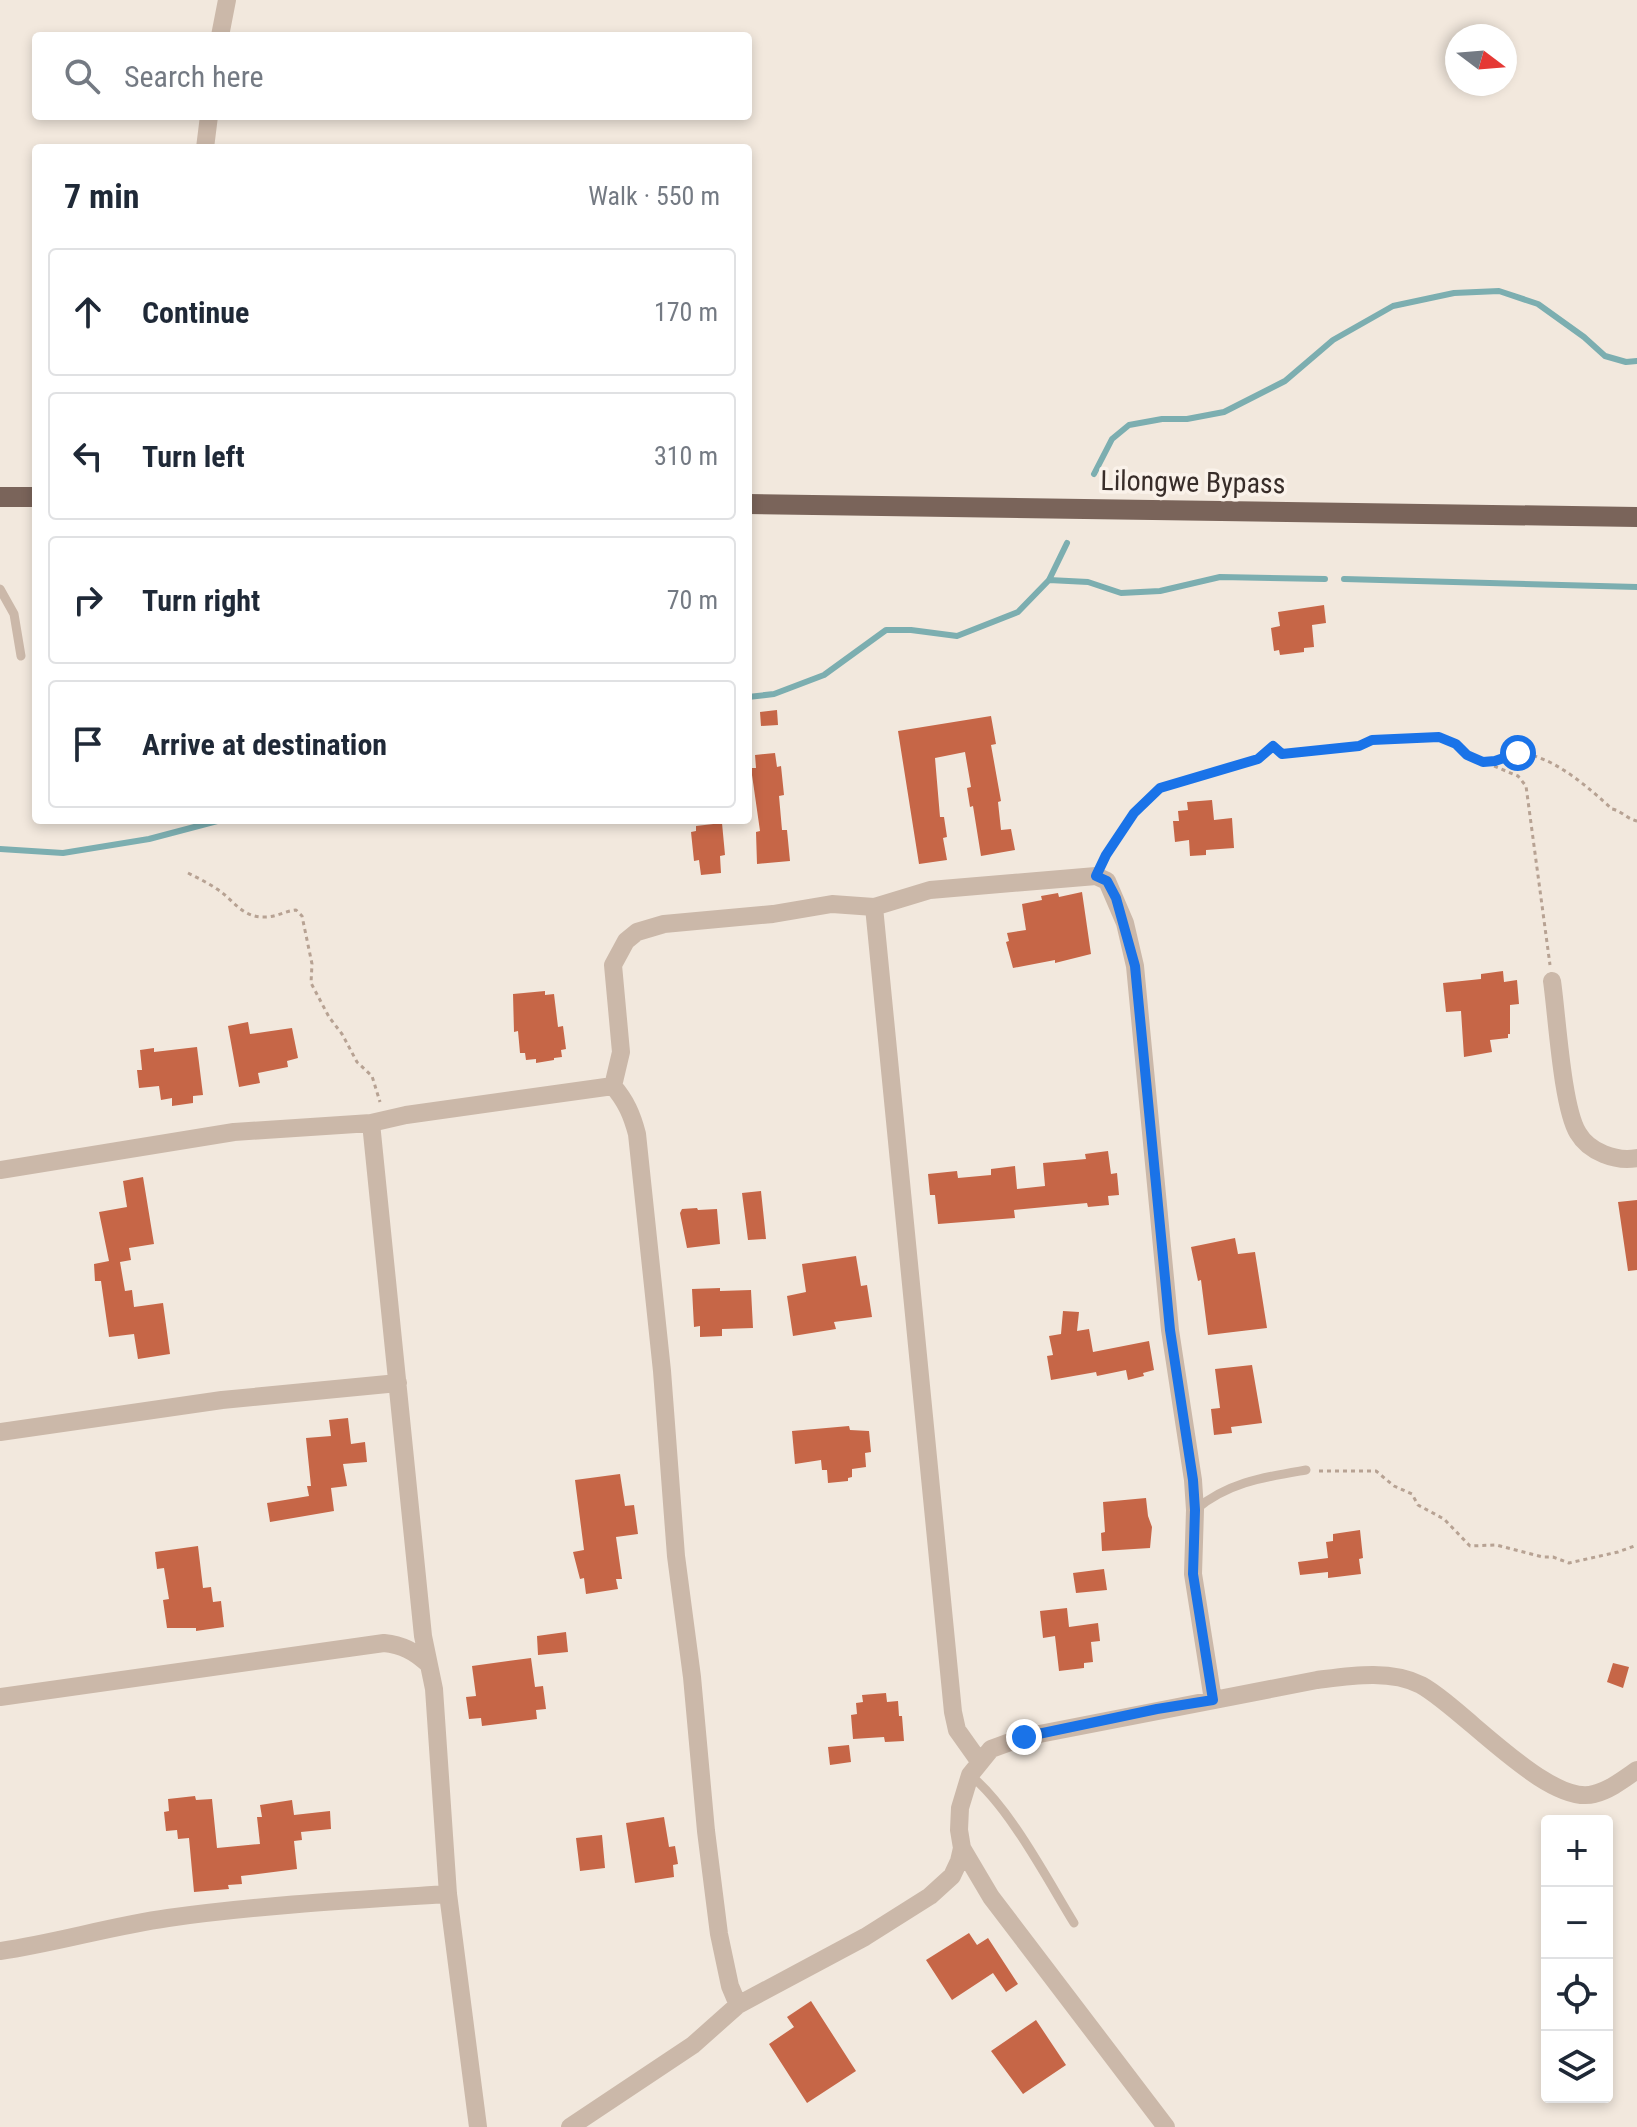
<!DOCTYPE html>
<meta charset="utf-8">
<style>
body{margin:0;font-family:"Roboto Condensed",sans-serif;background:#f2f2f3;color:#1f2937}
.controls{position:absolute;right:24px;bottom:24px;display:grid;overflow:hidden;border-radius:8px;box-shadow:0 4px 12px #0003}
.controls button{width:72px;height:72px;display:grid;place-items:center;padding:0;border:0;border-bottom:2px solid #e0e1e3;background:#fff;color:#1f2937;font:40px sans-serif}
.compass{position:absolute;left:1445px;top:24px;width:72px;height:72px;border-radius:50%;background:#fff;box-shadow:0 4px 12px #0003;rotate:106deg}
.stop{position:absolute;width:24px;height:24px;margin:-18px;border:6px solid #1a73e8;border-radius:50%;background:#fff}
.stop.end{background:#1a73e8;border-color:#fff;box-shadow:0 2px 8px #0008}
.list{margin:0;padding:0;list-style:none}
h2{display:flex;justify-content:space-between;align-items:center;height:104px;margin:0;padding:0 32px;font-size:34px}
h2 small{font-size:26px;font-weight:400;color:#747a83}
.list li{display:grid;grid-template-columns:52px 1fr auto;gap:24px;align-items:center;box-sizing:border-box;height:128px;margin:0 16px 16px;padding:0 16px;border:2px solid #e0e1e3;border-radius:8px}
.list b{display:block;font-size:30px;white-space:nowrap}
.list em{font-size:26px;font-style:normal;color:#747a83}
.icon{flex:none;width:44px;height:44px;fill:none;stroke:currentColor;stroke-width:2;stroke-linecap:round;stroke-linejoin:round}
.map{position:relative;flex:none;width:1637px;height:2127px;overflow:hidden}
.search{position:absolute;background:#fff;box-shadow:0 4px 12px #0003;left:32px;top:32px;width:720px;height:88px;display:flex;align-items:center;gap:20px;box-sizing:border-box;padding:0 28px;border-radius:8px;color:#747a83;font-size:30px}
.panel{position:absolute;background:#fff;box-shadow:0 4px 12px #0003;left:32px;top:144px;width:720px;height:680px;border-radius:8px}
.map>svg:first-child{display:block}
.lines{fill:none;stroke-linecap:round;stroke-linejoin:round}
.stream{stroke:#7caeb0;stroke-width:6}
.building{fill:#c66647}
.path{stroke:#b7a293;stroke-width:3;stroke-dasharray:4 4;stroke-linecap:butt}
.lane{stroke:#cbb8a9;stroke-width:9}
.street{stroke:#cbb8a9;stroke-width:18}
.primary{stroke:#7a645a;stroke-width:20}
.route{stroke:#1a73e8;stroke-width:10}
.labels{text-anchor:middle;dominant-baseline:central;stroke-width:7;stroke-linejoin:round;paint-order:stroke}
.street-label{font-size:28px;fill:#382d29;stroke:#faf2ea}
</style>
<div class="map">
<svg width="1637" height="2127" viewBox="0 0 1637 2127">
<rect width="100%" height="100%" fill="#f2e8dd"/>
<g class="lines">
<path class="stream" d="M1094,474l18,-35 17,-14 33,-6h25l37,-7 61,-31 48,-41 60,-34 61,-13 45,-2 39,13 46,33 21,19 21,6 11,-1
M1344,579l293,8
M1049,580l39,2 33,11 39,-2 60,-14 105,2
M748,697l26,-3 50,-19 62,-45h25l46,6 61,-24 31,-32 18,-37
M0,849l63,4 86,-14 72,-19"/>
</g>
<path class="building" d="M1324,605l2,18 -14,2 2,22 -10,1v4l-24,3 -1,-5 -5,1 -3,-23 9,-2 -2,-14z
M777,710l1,15 -17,1 -1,-14z
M991,716l5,28 -5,1 10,56 -3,1 3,28 10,-1 4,21 -34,6 -8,-50 -3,1 -3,-19 4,-1 -6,-35 -30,6 5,59h4l3,20 -4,1 4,22 -28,4 -21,-133z
M775,753l2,14 4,-1 3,29 -5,1 3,34h5l3,31 -33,3 -1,-32 4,-1 -9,-63h5l-1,-13z
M1212,800l2,20 18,-2 2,30 -28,2v5l-16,1 -1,-16 -14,2 -2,-21h6l-1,-10 10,-1 -1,-8z
M722,823l3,32 -5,1 1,17 -20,2 -2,-15 -5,1 -3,-29 5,-1v-5z
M1082,892l9,62 -36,9v-3l-42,8 -7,-26 3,-1 -2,-8 19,-3 -4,-26 20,-4 -1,-4 17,-3 1,4z
M1503,971l1,11 13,-2 2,24 -9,1v29h-2v4l-18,2 2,12 -28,5 -3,-46 -15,1 -3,-29 38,-4v-5z
M545,991v4l9,-1 4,33 5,-1 3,23 -5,1 1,7 -8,1v2l-18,3v-4l-10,1 -1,-7h-5l-2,-22 -4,1 -1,-38z
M248,1022l2,12 42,-6 6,30 -11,3 1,6 -30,6 2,10 -21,4 -11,-61z
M197,1047l6,48 -10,1v7l-21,3v-8l-11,2 -2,-14 -20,2 -2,-18h5l-2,-20 14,-2v4z
M1108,1151l3,23 6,-1 2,22 -11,1 1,9 -21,2 -1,-4 -73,7 1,8 -77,6 -3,-29h-5l-2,-21 29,-3 1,7 33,-3v-6l24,-3 2,23 28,-3 -2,-23 43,-4 -1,-5z
M143,1177l11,67 -25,4 2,12 -11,2 5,29 7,-1 2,17 29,-4 7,51 -32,5 -4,-25 -25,3 -8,-56h-6l-1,-17 15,-3 -10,-49 28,-5 -4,-26z
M761,1191l5,48 -18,1 -6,-47z
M1637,1200v70l-9,1 -10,-69z
M697,1208l1,2 19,-1 3,35 -33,4 -7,-35 2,-4z
M1235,1238l3,16 17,-2 12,76 -59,7 -7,-55 -3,1 -7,-34z
M856,1256l5,30 6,-1 5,32 -38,5 2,7 -43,7 -6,-40 19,-4 -4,-28z
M720,1288v3l31,-1 2,38 -31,1v7l-22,1v-11l-6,1 -2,-38z
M1063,1311l16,1 -2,19 12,-2 4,23 56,-11 5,29 -11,3 1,3 -16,4 -2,-10 -29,6 -1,-4 -45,8 -4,-24 6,-1 -4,-19 12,-2z
M1252,1365l10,58 -31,4 1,6 -18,2 -3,-26 9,-1 -5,-39z
M348,1418l3,26 14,-2 2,20 -24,2 4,22 -16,2 3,23 -64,11 -3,-19 42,-7 -2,-10h4l-5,-48 25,-2 -2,-16z
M849,1426l1,4 19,1 2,21 -6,1 1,14 -14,2v8l-4,1v3l-20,2 -1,-13h-5l-1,-10 -26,4 -3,-33z
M620,1474l5,32 9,-1 4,29 -22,3 6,42h-6l2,10 -32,5 -2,-16 -4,1 -7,-27 11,-2 -9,-70z
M1146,1498l2,18 4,11 -2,21 -48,3 -1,-18 4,-1 -2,-30z
M1360,1530l3,28 -4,1 2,15 -33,4v-6l-28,3 -2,-13 30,-4 -2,-16 7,-1v-7z
M198,1546l5,42 8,-1 2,15 8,-1 3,26 -28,4v-3h-29l-4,-28 6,-1 -5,-31 -7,1 -2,-17z
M1104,1569l3,21 -31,3 -3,-20z
M1067,1608l2,19 29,-4 2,18 -9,1 2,20 -9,1v5l-25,3 -4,-35 -12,2 -3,-27z
M566,1632l2,20 -30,3 -1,-19z
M531,1658l4,29 8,-1 3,23 -10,1 1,9 -55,7 -1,-8 -12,1 -3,-22 10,-1 -4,-30z
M1613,1663l16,4 -6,21 -16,-6z
M886,1693l1,9 11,-1 1,15h3l2,25 -19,1 -1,-5 -31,2 -2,-24 6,-1 -1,-11 7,-1 -1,-7z
M849,1745l2,17 -21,3 -2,-18z
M195,1796l1,4 16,-1 5,49 43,-4 -3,-27h5l-2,-12 32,-5 2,15 36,-4 1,18 -30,3 1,8 -8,1 3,28 -56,7 1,8 -14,1 1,4 -35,3 -5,-54 -11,1 -1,-9 -11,1 -2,-19 5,-1 -1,-12z
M664,1817l5,30 6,-1 3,18 -5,1 1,12 -39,6 -9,-60z
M602,1835l3,33 -25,3 -4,-33z
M969,1933l8,12 11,-7 30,46 -12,8 -13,-19 -41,27 -26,-40z
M811,2001l45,70 -49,32 -38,-59 25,-17 -7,-10z
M1036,2020l30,45 -43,29 -32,-43z"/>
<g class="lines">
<path class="path" d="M1487,762c10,-1 21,-9 30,-9 34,1 71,34 95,56 10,2 15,10 25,12
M1104,860l30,-47 26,-25 98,-29 15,-13 9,8 77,-8 13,-6 67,-3 17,7 11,11 51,21 8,10 24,179
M188,873c10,5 20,10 29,16 17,11 25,29 48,28 12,0 20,-6 31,-7l6,6 10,48 -1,19 18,34 13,17 15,28 15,14 8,26
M1319,1471h57l18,15 18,8 6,11 26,14 26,27 26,-1 47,12h10l16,6 49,-11 19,-7"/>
<path class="lane" d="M0,589l14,25 7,42
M1195,1510c33,-28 70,-33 111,-40
M970,1775c39,31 77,104 104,148"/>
<path class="street" d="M220,36l7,-36
M205,148l4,-32
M874,907l79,805 4,18 22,31
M1552,981c5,34 10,126 26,152 11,19 38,29 59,25
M613,1086l8,-34 -8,-87 13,-24 11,-9 27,-8 109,-10 59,-10 42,3 56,-17 166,-14 11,5 18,42 10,43 35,364 23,150 2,30 -2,64 20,126
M613,1086c13,15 19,29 24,48l25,237 14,185 16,121 14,154 13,103 11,52 8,19
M371,1123l52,513 11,53 14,205 30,233
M0,1170l234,-38 137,-9 35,-8 207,-29
M0,1432l222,-32 176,-17
M0,1697l384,-54c18,2 30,8 43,20
M962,1848l29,49 175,230
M0,1951c56,-8 111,-25 168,-33 93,-13 186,-18 280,-24
M570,2127l123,-82 45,-40 127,-68 65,-41 22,-20 7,-15 3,-13 -3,-18 1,-22 10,-33 21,-26 33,-12 293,-57c32,-4 73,-11 104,5 42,23 127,122 173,109 16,-4 30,-15 43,-24"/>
<path class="primary" d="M0,497h36
M748,504l889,13"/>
</g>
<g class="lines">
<path class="route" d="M1024,1737l133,-28 56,-9 -20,-126 2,-64 -2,-30 -23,-150 -35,-364 -19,-68 -9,-17 -11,-5 10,-21 28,-42 26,-25 98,-29 15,-13 9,8 77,-8 13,-6 67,-3 17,7 11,11 16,7 12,-1 23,-8"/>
</g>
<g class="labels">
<g class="street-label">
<text transform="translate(1193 482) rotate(1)">Lilongwe Bypass</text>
</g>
</g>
</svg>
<div class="controls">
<button>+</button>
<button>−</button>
<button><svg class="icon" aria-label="locate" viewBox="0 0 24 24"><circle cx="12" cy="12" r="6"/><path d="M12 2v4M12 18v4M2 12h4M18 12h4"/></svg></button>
<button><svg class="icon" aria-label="layers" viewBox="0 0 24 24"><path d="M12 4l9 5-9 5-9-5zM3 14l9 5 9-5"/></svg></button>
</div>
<svg class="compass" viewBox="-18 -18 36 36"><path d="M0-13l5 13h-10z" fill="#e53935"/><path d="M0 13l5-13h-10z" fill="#747a83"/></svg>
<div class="stop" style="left:1518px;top:753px"></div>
<div class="stop end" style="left:1024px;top:1737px"></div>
<div class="search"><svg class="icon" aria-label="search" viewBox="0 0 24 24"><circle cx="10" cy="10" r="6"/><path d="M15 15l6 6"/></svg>Search here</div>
<section class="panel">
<h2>7 min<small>Walk · 550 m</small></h2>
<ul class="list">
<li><svg class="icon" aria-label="ahead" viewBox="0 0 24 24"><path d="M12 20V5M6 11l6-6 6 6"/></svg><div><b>Continue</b></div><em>170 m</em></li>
<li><svg class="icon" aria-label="left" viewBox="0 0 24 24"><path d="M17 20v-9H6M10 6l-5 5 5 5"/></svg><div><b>Turn left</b></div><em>310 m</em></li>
<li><svg class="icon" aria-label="right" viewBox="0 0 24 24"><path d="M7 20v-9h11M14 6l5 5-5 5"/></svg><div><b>Turn right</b></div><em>70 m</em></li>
<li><svg class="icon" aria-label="arrive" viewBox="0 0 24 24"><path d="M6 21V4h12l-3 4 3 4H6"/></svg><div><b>Arrive at destination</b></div></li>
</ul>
</section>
</div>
